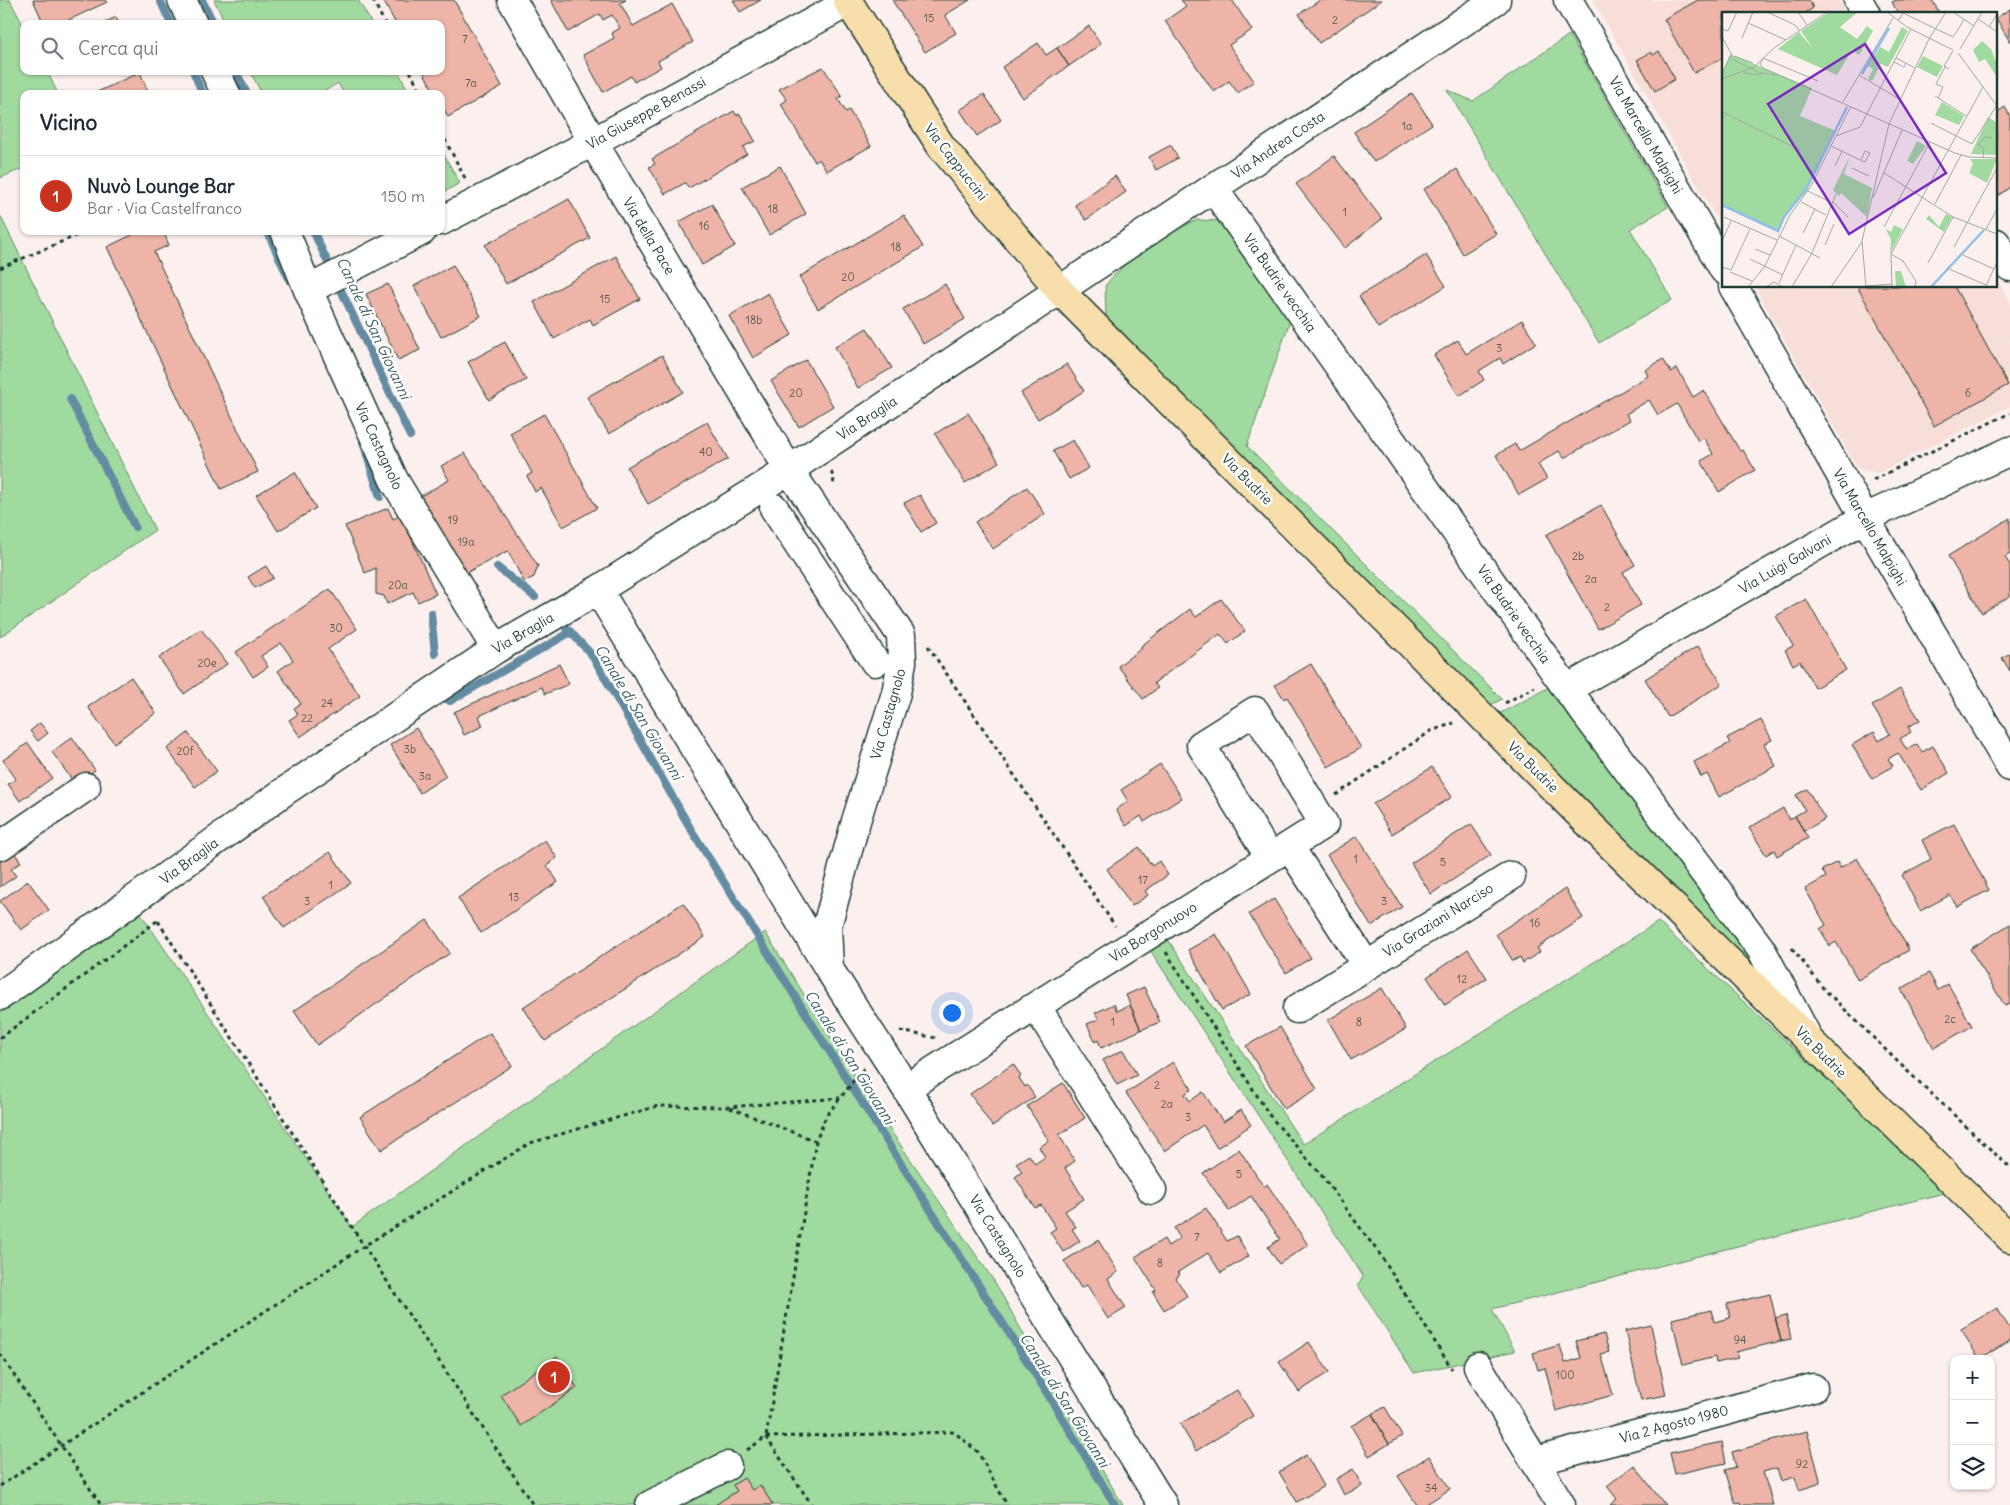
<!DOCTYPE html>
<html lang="it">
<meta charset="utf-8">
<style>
body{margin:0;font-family:Delius,sans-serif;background:#f2f2f3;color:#1f2937}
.controls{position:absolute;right:15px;bottom:15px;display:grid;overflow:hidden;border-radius:10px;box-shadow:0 1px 4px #0004}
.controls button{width:45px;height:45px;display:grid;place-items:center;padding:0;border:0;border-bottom:1px solid #e0e1e3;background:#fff;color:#1f2937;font:25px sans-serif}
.you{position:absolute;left:951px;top:1012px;width:18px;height:18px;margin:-12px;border:4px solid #fff;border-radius:50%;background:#1a73e8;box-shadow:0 0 0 8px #1a73e833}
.badge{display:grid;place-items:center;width:32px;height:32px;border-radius:50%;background:#c8321e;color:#fff;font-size:16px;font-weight:700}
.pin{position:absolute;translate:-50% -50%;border:2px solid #fff;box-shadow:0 1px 5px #0006}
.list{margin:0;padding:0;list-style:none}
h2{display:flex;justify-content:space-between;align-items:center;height:65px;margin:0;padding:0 20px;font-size:21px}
h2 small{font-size:16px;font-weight:400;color:#747a83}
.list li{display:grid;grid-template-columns:32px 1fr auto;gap:15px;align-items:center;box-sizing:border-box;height:80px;padding:0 20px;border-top:1px solid #e0e1e3}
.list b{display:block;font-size:19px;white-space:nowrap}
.list p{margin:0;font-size:16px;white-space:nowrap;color:#747a83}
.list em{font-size:16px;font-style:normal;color:#747a83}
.icon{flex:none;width:28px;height:28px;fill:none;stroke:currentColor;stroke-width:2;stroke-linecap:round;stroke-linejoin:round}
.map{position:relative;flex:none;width:2010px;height:1505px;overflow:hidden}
.search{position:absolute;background:#fff;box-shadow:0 1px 4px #0004;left:20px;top:20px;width:425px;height:55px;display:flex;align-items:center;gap:12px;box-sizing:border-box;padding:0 18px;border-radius:10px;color:#747a83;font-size:19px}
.panel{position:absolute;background:#fff;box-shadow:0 1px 4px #0004;left:20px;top:90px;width:425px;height:145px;border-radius:10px}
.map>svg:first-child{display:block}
.built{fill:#f7ded8}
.green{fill:#a1da9f;stroke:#608c6a}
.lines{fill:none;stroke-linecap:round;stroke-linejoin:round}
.stream{stroke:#638ba2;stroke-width:8}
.building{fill:#edb4a7;stroke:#1f3d34}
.minor-casing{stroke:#1f3d34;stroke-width:31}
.major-casing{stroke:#1f3d34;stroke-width:31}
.path{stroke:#1f3d34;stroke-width:3;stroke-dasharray:4 4;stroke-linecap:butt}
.minor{stroke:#fff;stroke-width:28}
.major{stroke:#f8deab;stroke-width:28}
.labels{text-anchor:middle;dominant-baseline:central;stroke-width:5;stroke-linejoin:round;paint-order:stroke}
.number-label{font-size:11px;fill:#525b51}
.street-label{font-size:14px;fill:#1f3d34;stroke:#fff}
.water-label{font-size:15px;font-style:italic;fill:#3c5e62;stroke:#fff}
.inset-river{fill:none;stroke:#91bfeb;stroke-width:2.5}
.inset-road{fill:none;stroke:#a3a8a3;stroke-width:1}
.view{fill:#7b2cbf;fill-opacity:0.15;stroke:#7b2cbf;stroke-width:2.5}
.inset-edge{fill:none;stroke:#1f3d34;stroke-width:2.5}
</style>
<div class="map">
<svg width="2010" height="1505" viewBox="0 0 2010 1505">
<rect width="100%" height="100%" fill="#fbf0ed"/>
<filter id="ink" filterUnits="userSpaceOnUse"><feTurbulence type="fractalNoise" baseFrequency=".02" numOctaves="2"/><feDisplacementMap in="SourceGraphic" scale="10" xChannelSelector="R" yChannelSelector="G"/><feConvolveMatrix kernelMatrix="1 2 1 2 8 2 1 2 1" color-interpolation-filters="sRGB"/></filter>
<g filter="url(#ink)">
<path class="built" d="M1593,0h246l8,14h-123v218z
M1996,277l14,24v105l-132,67 -20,-4 -104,-183h242z"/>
<path class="green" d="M0,0h10l14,27v44h23l11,23h-34v74l-24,10z
M214,0h144l14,24h-146z
M1569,35l99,172 -38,22 42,71 -73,43 -152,-253 26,11z
M250,71h148l12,23h-66l-6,-11 -18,11h-58z
M441,150l19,33 -19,11z
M0,215l155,315 -155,107z
M1197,220l24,1 72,91 -46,134 255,253 -11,6 -141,-136 -244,-253 -1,-30c18,-25 63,-54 92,-66z
M1551,686l223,302 -275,-274z
M129,896l223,331 413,-295 108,173 123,179 60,109 67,112h-1123v-517z
M1658,922l290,270 -456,117 23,42 -101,22 -56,-88 5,-9 -213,-326 17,-12 136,206z"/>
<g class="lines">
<path class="stream" d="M160,0l11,24
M202,0l12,24
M193,71l10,23
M236,71l11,23
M267,231l23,50
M313,231l97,205
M70,399l65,128
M363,442l17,55
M497,567l38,30
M431,613l4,41
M563,624l29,31 97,171 135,217 215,337 76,125
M440,695l10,6 121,-69"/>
</g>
<path class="building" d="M33,0h73l1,2 -47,22h-16z
M383,0h71l48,86 -54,31 -7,-13v-10h-6l-12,-23h18v-47h-45z
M551,0h75l-6,3 13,23 39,-22 21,38 -35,19 3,6 -27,15 -3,-6 -28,16 -20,-37 31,-17 -2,-5 8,-5 -8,-13 -9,5 -3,-6 -32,18z
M733,0h28l-21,12z
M892,0h78l-25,15 11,18 -31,19z
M1181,0h51l20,30 -23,15 25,36 -16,12 -9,-12 -15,11 -49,-71 21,-15z
M1320,0h62l-63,43 -20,-29z
M1698,0h111l4,8 -9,6h-80v47l-2,-3 -28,15 -30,-54z
M1897,0h35l8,14h-42l-6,-12z
M2010,9v33l-14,-24z
M116,17l3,7h-17z
M1089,26l12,18 -32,22 -12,-18z
M1038,43l8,12 11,-7 12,18 -46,32 -21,-31z
M1659,51l16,28 -20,12 -18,-31 14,-8 2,3z
M823,67l19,29 -4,3 8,13 3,-2 22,36 -44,25 -8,-12 -4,3 -34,-58 6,-4 -8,-11z
M140,72l9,22h-56z
M1412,93l20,31 -58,38 -20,-30z
M984,94l17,26 -24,16 -17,-26z
M2005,107l5,9v71l-11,8 -3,-4v-78z
M734,111l2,4 4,-1 15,27 -12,6 4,7 -58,34 -4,-5 -20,11 -16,-27 6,-3 -3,-5z
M1171,145l7,13 -22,12 -7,-13z
M1334,156l48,63 -37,29 -49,-64z
M780,166l26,48 -37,21 -27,-48z
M1457,169l39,65 -33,20 -39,-65z
M1115,176l11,16 -40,28 -11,-15z
M569,199l21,39 -84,46 -21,-39z
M712,204l23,42 -33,19 -23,-43z
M904,215l19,32 -105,62 -19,-32z
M140,231h23l6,14 -15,7 104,220 -37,17 -114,-242z
M1426,255l20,31 -68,42 -19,-32z
M616,256l24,43 -47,26 -3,-6 -36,20 -20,-37z
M453,265l28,51 -40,21 -27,-51z
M388,284l32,66 -22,10 -32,-66z
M945,284l20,35 -42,25 -20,-35z
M1857,286h97l54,99 -74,41z
M768,293l24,42 -39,23 -24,-42z
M1522,320l14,23 -33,21 -3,-6 -21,13 5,9 -25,16 -25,-41 24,-15 8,14z
M867,328l25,40 -34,20 -23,-41z
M505,342l21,38 -37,20 -21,-38z
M662,355l21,37 -74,42 -22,-37z
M1663,359l8,13 6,-4 16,29 11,-7 36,61 3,-1 12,20 -36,22 -18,-31 12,-7 -9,-16 -6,3 -21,-37 -19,11 -9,-15 -23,14 4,6 -66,38 -5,-7 -21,13 9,15 -28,16 -23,-40 19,-11 4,7 129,-75 -3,-6z
M806,360l27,46 -34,21 -28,-46z
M1067,364l17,27 -46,28 -17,-26z
M968,413l31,49 -34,21 -30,-49z
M544,414l53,94 -34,19 -22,-39 -6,4 -8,-16 5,-3 -22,-40z
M707,422l21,37 -80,45 -21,-37z
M1073,440l16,28 -20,11 -16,-28z
M465,453l73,113 -4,11 -10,5 -16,-31 -48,25 -43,-78 32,-18 -8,-14z
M295,472l21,36 -38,23 -22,-36z
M1027,487l18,27 -52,35 -18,-27z
M920,495l16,28 -15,9 -17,-29z
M1601,505l34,60 -12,7 18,33 -43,24 -52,-94z
M388,508l5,11 8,-4 35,79 -18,8 -5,-10 -26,12 -3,-8 -8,-2v-26l-11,5 -20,-47z
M2010,518v36l-5,3 5,8v31l-28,17 -34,-57z
M266,566l7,12 -18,10 -7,-11z
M330,589l27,40 -29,20 32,47 -60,41 -11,-17 9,-6 -4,-6 7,-4 -23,-33 15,-11 -12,-17 -20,13 7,11 -15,10 -17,-25z
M1221,599l24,32 -17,13 -8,-10 -66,49 4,5 -15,11 -25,-33 24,-18 -1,-2 49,-37 6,8z
M1806,599l40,71 -31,18 -15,-27 -7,4 -8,-15 8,-4 -17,-30z
M201,629l26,35 -43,30 -25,-36z
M1698,646l24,38 -54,33 -23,-38z
M2010,653v18l-8,-13z
M559,664l10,20 -24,10 -3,-7 -63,29 4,10 -19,9 -10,-23z
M1311,664l50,84 -33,19 -41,-70 -3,2 -9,-14z
M131,677l25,36 -42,30 -26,-36z
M1900,689l20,31 -12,7 3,5 -11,7 7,11 10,-6 5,8 11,-6 16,27 -28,17 -23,-37 -10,6 5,7 -21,13 -20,-34 22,-13 5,9 11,-7 -18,-28z
M1761,720l11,20 -8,4 12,22 -57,31 -12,-23 -6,3 -7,-15 36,-19 -3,-5z
M40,723l8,10 -10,8 -8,-10z
M416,728l30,48 -26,17 -30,-48z
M188,733l29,38 -22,16 -28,-38z
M72,737l23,33 -20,14 -23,-32z
M28,743l24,35 -32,23 -12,-17 8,-5 -13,-19z
M1160,764l22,34 -38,24 -3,-6 -15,10 -10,-16 12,-9 -7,-11z
M1432,767l20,30 -60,37 -19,-30z
M1807,789l18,30 -21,12 -9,-15 10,-6 -9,-15z
M1783,808l6,12 6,-4 13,22 -31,18 -3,-6 -8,5 -17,-27z
M1471,824l20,31 -60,39 -20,-31z
M1954,824l35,66 -32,17 -7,-12 -30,16 -18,-36 29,-16 -9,-19z
M1357,836l45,71 -31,19 -44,-71z
M545,840l12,18 -10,7 11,17 -77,51 -23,-35z
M1139,847l13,19 7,-5 9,14 -23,16 3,4 -16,11 -25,-37z
M13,851l8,11 -10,7 5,7 -16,11v-27z
M330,852l21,31 -67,45 -21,-32z
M1857,858l52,92 -51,30 -22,-38 -6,4 -10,-17 6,-4 -21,-36 21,-12 -4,-7 15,-8 3,6z
M28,881l21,29 -28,20 -21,-29z
M1565,889l18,29 -46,30 3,4 -17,11 -3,-6 -7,4 -17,-27z
M1274,899l37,59 -25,15 -37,-59z
M683,903l22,34 -160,104 -22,-34z
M427,920l23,33 -133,92 -23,-34z
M2010,924v80l-5,2 -35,-57z
M1216,934l35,60 -29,16 -34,-60z
M1468,949l19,29 -42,27 -18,-28z
M1929,973l9,17 10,-6 24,42 -38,22 -33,-59z
M1144,987l16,35 -19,8 -15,-35z
M1382,988l24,41 -55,31 -23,-40z
M1114,1004l3,7 13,-6 11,25 -40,18 -3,-8 -3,2 -8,-18 12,-5 -4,-6z
M1280,1027l37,62 -33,20 -38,-63z
M490,1033l22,33 -131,84 -21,-33z
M1123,1050l14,25 -20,10 -14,-25z
M1173,1062l19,27 -7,5 5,7 13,-9 20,30 18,-12 10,15 -34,23 -14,-23 -38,26 -39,-58z
M1013,1064l8,12 -2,2 6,9 2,-2 8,12 -43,29 -22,-32z
M1063,1083l22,35 -26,17 16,26 -10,7 19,31 -19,12 11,16 -4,2 8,12 -17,11 -13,-20 6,-4 -15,-23 -6,3 -20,-31 7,-5 -6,-9 13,-8 6,9 10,-7 -6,-10 10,-6 -22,-35z
M1239,1149l25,38 3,-3 41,61 -29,19 -11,-17 12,-8 -29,-43 -22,15 -26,-38z
M1206,1208l21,33 10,-5 12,20 -28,17 -13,-20 -30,19 2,3 -4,3 11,18 -23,14 -11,-18 3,-2 -21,-33 29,-18 4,7 12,-8 -6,-10z
M1098,1240l20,32 -10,7 18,29 -18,11 -21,-34 -6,3 -17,-27z
M1770,1294l11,47 -45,11 2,6 -22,5 -1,-6 -32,8 -11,-46 39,-9 3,12 16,-4 -3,-14z
M1997,1308l13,21v12l-31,18 -18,-30z
M1786,1315l5,24 -10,2 -6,-23z
M1651,1325l15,70 -25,5 -16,-69z
M1604,1334l5,18 -8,2 12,41 -57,16 -11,-43 -7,2 -5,-17 27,-8 5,18 16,-5 -5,-17z
M1309,1342l20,30 -30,20 -20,-30z
M557,1356l20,32 -56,38 -20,-31z
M1237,1390l16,26 -57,35 -16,-27z
M1385,1407l17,29 -13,8 -17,-30z
M1372,1414l17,30 -20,12 -18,-30z
M1807,1431l14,52 -22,7 -4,-13 -14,4 -4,-13 -14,4 10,33h-32l-1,-3 -5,1 -10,-33 11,-3 -4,-15z
M1722,1442l4,21 -51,11 -5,-21z
M1306,1455l18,31 -27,16 -18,-30z
M1429,1456l21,33 -25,16h-8l-19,-29z
M1634,1465l31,40h-55l7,-6 -10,-13z
M1353,1469l9,17 -18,9 -8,-16z
M744,1478l8,12 8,-5 13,20h-58l22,-14 -4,-6z"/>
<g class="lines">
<defs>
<path id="minor" d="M182,0l11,24
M512,0l81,142 196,328 112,165 1,27 -6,31 -40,128 -29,105 2,43
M1568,0l156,270
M1858,0l8,14
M215,71l11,23
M1213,188l354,501 194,260 45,85
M441,221l152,-79 256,-140
M285,231l23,59 86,190 102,169
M1996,243l14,24
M1733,286l132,232 145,249
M308,290l114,-59
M774,508l101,154
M598,590l231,379 77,119 257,417
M1567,689l298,-171 145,-67
M0,846l86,-59
M1289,846l77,119
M0,996l285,-205 211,-142 102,-59 191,-120 707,-470
M1036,1006l116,184
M1297,1009l214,-133
M906,1088l418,-264 -69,-113 -54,34 69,113
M1478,1366l83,139
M1536,1461l277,-73
M650,1505l77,-39"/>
<path id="major" d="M847,0l94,146 119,145 517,521 433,426"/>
</defs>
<use href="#minor" class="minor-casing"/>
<use href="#major" class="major-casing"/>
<path class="path" d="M373,0l12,24
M410,71l12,23
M441,132l25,48
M0,268l87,-37
M831,472l3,6 -1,9
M1873,480l137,-67
M928,646l187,280
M1505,703l30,-16
M1336,795l95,-64 23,-8
M158,921l206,325 169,259
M1792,948l31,40 76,75 108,102 3,-1
M1166,952l104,164 52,60 59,80 71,113
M900,1031l36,7
M0,1038l157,-117
M730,1108l86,33
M0,1354l101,151
M766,1437l188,-5 24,20 29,53
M766,1437l46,68
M747,1450l19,-13 50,-296 10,-25 38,-48
M0,1486l364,-240 166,-103 128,-37 70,1 112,-9"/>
<use href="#minor" class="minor"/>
<use href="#major" class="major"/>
</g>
</g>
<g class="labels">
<g class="number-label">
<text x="929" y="18">15</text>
<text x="1335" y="20">2</text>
<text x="465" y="39">7</text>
<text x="471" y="83">7a</text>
<text x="1407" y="126">1a</text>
<text x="773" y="209">18</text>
<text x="1345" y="212">1</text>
<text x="704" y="226">16</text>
<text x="896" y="247">18</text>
<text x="848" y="277">20</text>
<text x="605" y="299">15</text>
<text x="754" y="320">18b</text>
<text x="1499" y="348">3</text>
<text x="796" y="393">20</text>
<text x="1968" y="393">6</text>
<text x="706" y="452">40</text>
<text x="453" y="520">19</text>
<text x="466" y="542">19a</text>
<text x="1578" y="556">2b</text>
<text x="1591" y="579">2a</text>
<text x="398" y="585">20a</text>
<text x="1607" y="607">2</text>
<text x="336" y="628">30</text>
<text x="207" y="663">20e</text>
<text x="327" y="703">24</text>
<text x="307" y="718">22</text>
<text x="410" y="749">3b</text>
<text x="185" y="751">20f</text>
<text x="425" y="776">3a</text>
<text x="1356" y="859">1</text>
<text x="1443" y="862">5</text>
<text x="1143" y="880">17</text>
<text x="331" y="885">1</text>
<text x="514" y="897">13</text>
<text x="307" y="901">3</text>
<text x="1384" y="901">3</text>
<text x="1535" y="923">16</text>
<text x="1462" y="979">12</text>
<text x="1950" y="1019">2c</text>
<text x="1113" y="1022">1</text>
<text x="1359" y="1022">8</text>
<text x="1157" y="1085">2</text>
<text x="1167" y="1104">2a</text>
<text x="1188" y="1117">3</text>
<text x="1239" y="1174">5</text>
<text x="1197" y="1237">7</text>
<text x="1160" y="1263">8</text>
<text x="1740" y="1340">94</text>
<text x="1565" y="1375">100</text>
<text x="1802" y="1464">92</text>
<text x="1431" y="1488">34</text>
</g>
<g class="street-label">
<text transform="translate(646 113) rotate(-29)">Via Giuseppe Benassi</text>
<text transform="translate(1646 135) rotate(60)">Via Marcello Malpighi</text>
<text transform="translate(1278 145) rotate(-34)">Via Andrea Costa</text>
<text transform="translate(956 162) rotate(52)">Via Cappuccini</text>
<text transform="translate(649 236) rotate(59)">Via della Pace</text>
<text transform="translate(1280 283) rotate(55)">Via Budrie vecchia</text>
<text transform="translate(867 418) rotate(-33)">Via Braglia</text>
<text transform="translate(379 446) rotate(65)">Via Castagnolo</text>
<text transform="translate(1247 479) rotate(45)">Via Budrie</text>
<text transform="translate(1870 527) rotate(60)">Via Marcello Malpighi</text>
<text transform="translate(1785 564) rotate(-30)">Via Luigi Galvani</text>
<text transform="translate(1514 614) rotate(55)">Via Budrie vecchia</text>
<text transform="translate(523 633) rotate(-30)">Via Braglia</text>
<text transform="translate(888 714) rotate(-74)">Via Castagnolo</text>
<text transform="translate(1533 767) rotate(45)">Via Budrie</text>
<text transform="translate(189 861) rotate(-36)">Via Braglia</text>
<text transform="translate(1438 920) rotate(-32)">Via Graziani Narciso</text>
<text transform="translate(1153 932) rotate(-32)">Via Borgonuovo</text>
<text transform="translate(1821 1052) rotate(45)">Via Budrie</text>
<text transform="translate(998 1236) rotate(58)">Via Castagnolo</text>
<text transform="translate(1674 1424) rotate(-15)">Via 2 Agosto 1980</text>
</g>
<g class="water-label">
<text transform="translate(374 328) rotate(65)">Canale di San Giovanni</text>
<text transform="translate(639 712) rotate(59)">Canale di San Giovanni</text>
<text transform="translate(850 1057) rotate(58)">Canale di San Giovanni</text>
<text transform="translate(1065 1400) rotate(58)">Canale di San Giovanni</text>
</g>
</g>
<g transform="translate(1722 12)">
<rect width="275" height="275" fill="#fbf0ed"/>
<path d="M107,0h29l-18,15 17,12 10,-13 6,5 -14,24 -7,-5 -15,25 -59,-26 21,-17 15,18 -13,-19zM180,15l6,4 -20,36 -7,-3 -9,17 -4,-2 5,-10 -5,-3 12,-19 9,5zM260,29l9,8 6,15v13l-12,-18 -6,3 -6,-12zM8,42l82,34 -12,28 36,15 -29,60 -23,27 -4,12 -21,-7 -37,-18v-132zM201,44l20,10 -6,11 -20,-10zM220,90l22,14 -5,9 -24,-10zM266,105l9,6v32l-26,-1zM195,129l9,5 -13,18 -6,-3zM128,144l-6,18 28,14 -5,29 -26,-24 -2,3 -6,-6zM248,147h27l-10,24 -18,-10 4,-9zM224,202l6,3 -8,15 -18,-13 3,-4 10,12zM172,213l9,4 -13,25 1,-14 -5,-11 5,3zM173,259h6l5,16h-10z" fill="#a1da9f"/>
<path class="inset-river" d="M140,62l27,-46M0,193l56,26 6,-14 22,-28 41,-82M209,275l53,-57"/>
<path class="inset-road" d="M45,0l28,13 4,5M76,0l9,13M165,0l20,15 46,23M231,0l21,14M256,7l19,13M176,9l5,-8 50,24 11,-17M26,11l38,17M267,15l8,-13M0,17l6,2 9,-19M0,25l10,18M20,26l11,-26M207,27l17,-27M238,37l22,-37M236,41l39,53M12,44l19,7M41,46l55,23M174,46l19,10M10,47l28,14 17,2M41,47l-3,5 3,4 192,85 14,4 28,1M172,50l10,5 2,-4M227,57l-5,-3 9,-15M0,61l9,-17M21,61l18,2M137,63l40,24M0,67l32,-12 20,-19 53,-36M213,84l31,20M216,86l5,-11 -7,-3 9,-17M121,90l50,-84M0,100l78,38M209,111l41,21 25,-39M114,124l24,-9 51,-98M109,134l31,15M261,146l1,-10 -6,-3 7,-8 7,1M139,148l4,-9 5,2 -5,9 -3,-1M113,154l7,-15M130,156l17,8M162,161l69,44 44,17M86,179l20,10M151,186l29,-68M79,190l25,13M111,190l15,15M213,192l26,-49M2,205l53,23M162,215l46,-85M264,217l11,-20M81,221l12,-24M57,224l41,22M0,229l9,-20M103,233l9,-21M232,235l43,-79M33,237l15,6M169,242l12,7 13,20 -1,6M241,243l31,14M28,247l33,16M206,251l25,-46M0,255l9,3 19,-41M225,256l39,17M8,260l22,9M57,271l17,-38M144,274l26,-2M264,274l11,-24M26,275l17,-21 25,-51 21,-29 40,-80M44,275l8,-5 9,5M70,275l20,-34 24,-59M109,275l31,-45M144,275l-4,-46 27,-117 40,-85M170,275l-1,-33 92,-167"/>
<path class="view" d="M143,32l81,129 -97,61 -81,-130z"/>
<rect width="275" height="275" class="inset-edge"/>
</g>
</svg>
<div class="controls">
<button>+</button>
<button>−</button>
<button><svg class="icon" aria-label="layers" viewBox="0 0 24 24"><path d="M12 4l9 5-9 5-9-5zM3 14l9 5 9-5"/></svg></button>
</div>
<div class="you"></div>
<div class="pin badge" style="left:554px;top:1377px">1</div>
<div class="search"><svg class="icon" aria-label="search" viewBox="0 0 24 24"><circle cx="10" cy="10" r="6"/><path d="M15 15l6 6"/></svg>Cerca qui</div>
<section class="panel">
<h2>Vicino<small></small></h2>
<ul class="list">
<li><span class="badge">1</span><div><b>Nuvò Lounge Bar</b><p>Bar · Via Castelfranco</p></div><em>150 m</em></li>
</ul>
</section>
</div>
